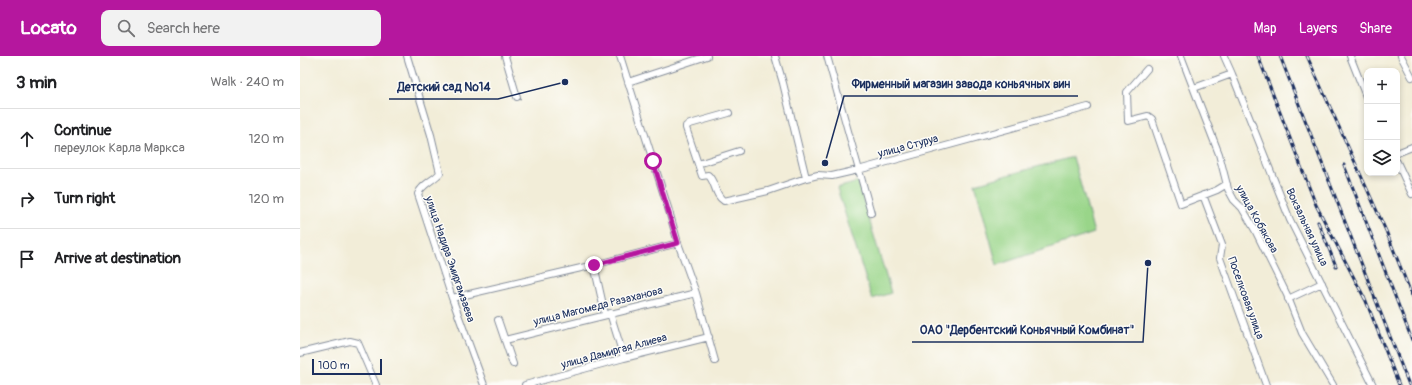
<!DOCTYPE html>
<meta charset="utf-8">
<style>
body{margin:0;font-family:Pangolin,sans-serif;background:#f2f2f2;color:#202124}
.controls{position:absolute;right:12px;top:12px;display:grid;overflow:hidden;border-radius:8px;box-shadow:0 2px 6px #0003}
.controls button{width:36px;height:36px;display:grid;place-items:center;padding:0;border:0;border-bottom:1px solid #e0e0e0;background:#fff;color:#202124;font:20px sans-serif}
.scale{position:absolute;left:12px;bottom:10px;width:70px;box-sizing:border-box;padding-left:4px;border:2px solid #1b2f5e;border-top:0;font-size:11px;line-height:14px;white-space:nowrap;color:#1b2f5e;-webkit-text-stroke:3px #fdfcf7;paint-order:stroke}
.stop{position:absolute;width:12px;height:12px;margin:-9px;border:3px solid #b5179e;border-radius:50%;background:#fff}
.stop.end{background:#b5179e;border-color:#fff;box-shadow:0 1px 4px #0008}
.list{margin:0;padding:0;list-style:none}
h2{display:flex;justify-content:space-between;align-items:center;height:52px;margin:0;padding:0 16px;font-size:17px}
h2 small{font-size:13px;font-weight:400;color:#757577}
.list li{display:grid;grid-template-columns:26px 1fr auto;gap:12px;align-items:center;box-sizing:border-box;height:60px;padding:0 16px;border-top:1px solid #e0e0e0}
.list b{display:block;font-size:15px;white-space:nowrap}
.list p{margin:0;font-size:13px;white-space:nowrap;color:#757577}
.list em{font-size:13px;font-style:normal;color:#757577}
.icon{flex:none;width:22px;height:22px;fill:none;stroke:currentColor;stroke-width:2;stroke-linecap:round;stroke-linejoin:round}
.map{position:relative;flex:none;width:1112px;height:329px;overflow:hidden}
header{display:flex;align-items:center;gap:24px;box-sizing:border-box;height:56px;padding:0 20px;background:#b5179e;color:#fff}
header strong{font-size:19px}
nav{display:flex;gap:22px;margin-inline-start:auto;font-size:14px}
.search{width:280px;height:36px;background:#f2f2f2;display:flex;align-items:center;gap:10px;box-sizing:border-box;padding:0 14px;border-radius:8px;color:#757577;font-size:15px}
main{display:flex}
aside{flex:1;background:#fff}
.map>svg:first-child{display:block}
.green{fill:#99d589;stroke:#5a8274}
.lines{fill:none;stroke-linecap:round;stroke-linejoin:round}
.minor-casing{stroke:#868e9b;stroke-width:8}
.minor{stroke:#fff;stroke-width:6}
.rail-casing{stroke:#1b2f5e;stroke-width:3}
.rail{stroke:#fdfcf7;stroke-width:1.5;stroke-dasharray:4.5;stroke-linecap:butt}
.route{stroke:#b5179e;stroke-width:5}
.labels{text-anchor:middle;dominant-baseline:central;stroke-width:3;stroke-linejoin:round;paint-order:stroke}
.street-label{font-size:11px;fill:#1b2f5e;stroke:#fdfcf7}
.leader{fill:none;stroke:#1b2f5e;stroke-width:1.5}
.callout-dot{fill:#1b2f5e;stroke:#fdfcf7;stroke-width:1.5}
.callout-label{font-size:12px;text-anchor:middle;font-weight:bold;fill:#1b2f5e;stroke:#fdfcf7;stroke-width:3;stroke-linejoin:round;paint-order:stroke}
</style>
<header>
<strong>Locato</strong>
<div class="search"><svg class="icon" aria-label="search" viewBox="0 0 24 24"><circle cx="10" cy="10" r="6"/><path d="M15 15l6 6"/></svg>Search here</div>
<nav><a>Map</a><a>Layers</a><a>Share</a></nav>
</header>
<main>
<aside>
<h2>3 min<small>Walk · 240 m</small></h2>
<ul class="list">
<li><svg class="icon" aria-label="ahead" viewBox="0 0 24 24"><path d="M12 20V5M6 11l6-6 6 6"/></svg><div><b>Continue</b><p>переулок Карла Маркса</p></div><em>120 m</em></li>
<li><svg class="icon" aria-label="right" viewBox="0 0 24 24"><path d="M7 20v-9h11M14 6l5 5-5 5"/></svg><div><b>Turn right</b></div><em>120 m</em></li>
<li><svg class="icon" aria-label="arrive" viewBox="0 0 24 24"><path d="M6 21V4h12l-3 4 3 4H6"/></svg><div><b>Arrive at destination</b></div></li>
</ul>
</aside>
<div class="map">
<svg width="1112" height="329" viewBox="0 0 1112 329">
<rect width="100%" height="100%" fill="#fdfcf7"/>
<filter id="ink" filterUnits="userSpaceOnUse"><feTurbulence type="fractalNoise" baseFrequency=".025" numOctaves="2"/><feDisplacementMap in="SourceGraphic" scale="8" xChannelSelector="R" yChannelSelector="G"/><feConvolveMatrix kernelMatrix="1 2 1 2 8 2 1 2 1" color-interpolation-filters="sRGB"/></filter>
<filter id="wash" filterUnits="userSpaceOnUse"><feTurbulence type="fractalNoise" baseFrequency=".012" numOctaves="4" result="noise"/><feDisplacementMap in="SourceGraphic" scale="16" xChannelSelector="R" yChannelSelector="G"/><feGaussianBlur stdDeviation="0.9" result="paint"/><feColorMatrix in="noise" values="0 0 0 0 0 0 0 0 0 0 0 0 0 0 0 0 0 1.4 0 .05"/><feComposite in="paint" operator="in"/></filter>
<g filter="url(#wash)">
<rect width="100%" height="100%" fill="#f2edd8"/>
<path class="green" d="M773,101l21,76 -97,32 -22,-81z
M558,126l33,111 -19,6 -35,-111z"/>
</g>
<g filter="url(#ink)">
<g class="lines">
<defs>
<path id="minor" d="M107,0l24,79 9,38c-6,7 -19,12 -22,21l34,104 32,87
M205,0l12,41
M320,0l49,155 9,32 18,50 19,68
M475,0l8,27 23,95
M527,0l44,157
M881,0l38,98 9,35 6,11 8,8 13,22 32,65 15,38 31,52
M1050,0l17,43
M1101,0l11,21
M847,13l-20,23 1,29 20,-5 4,3 29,85 36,-14 10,-6
M932,18l58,146 83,165
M328,26l79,-26
M894,32l38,-14 -8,-18
M429,57l-39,11 -4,2v2l16,48 6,-1c8,7 6,20 16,26l44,-10 38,-13 12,-3 14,1 26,-6 230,-63
M1097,97l15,-6
M1097,106l15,32
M398,108l41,-13
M903,139l19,50 -2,13 46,127
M294,209l11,49
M152,242l142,-33 84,-22
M988,243l34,-16
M310,257l14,45
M198,264l15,44
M205,284l191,-47
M0,297l50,-12 8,2 18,42
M225,329l99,-27 85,-21"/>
</defs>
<use href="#minor" class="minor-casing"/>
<use href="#minor" class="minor"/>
<defs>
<path id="rail" d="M958,0l58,149 50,96
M980,0l129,329
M1007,0l79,175 26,65
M1044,109l68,175
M1018,166l18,44
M1064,240l35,89"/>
</defs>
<use href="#rail" class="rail-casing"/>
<use href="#rail" class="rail"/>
</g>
</g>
<g class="lines" filter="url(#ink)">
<path class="route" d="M294,209l84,-22 -25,-82"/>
</g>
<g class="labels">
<g class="street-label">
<text transform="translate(608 90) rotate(-15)">улица Стуруа</text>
<text transform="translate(957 163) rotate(61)">улица Кобякова</text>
<text transform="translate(1007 171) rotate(65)">Вокзальная улица</text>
<text transform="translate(150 203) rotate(71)">улица Надира Эмиргамзаева</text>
<text transform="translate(946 242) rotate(70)">Поселковая улица</text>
<text transform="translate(298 250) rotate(-14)">улица Магомеда Разаханова</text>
<text transform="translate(314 295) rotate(-15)">улица Дамиргая Алиева</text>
</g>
</g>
<path class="leader" d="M525 107L544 40H778M265 26L198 43H89M848 207L843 286H612"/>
<g class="callout-dot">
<circle cx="525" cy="107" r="4"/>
<circle cx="265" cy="26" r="4"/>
<circle cx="848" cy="207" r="4"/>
</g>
<g class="callout-label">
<text x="661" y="32">Фирменный магазин завода коньячных вин</text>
<text x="144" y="35">Детский сад №14</text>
<text x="727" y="278">ОАО "Дербентский Коньячный Комбинат"</text>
</g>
</svg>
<div class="controls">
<button>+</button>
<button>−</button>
<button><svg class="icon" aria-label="layers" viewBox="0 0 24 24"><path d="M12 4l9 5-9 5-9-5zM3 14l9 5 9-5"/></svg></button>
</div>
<div class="scale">100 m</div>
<div class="stop" style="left:353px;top:105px"></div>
<div class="stop end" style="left:294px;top:209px"></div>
</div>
</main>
